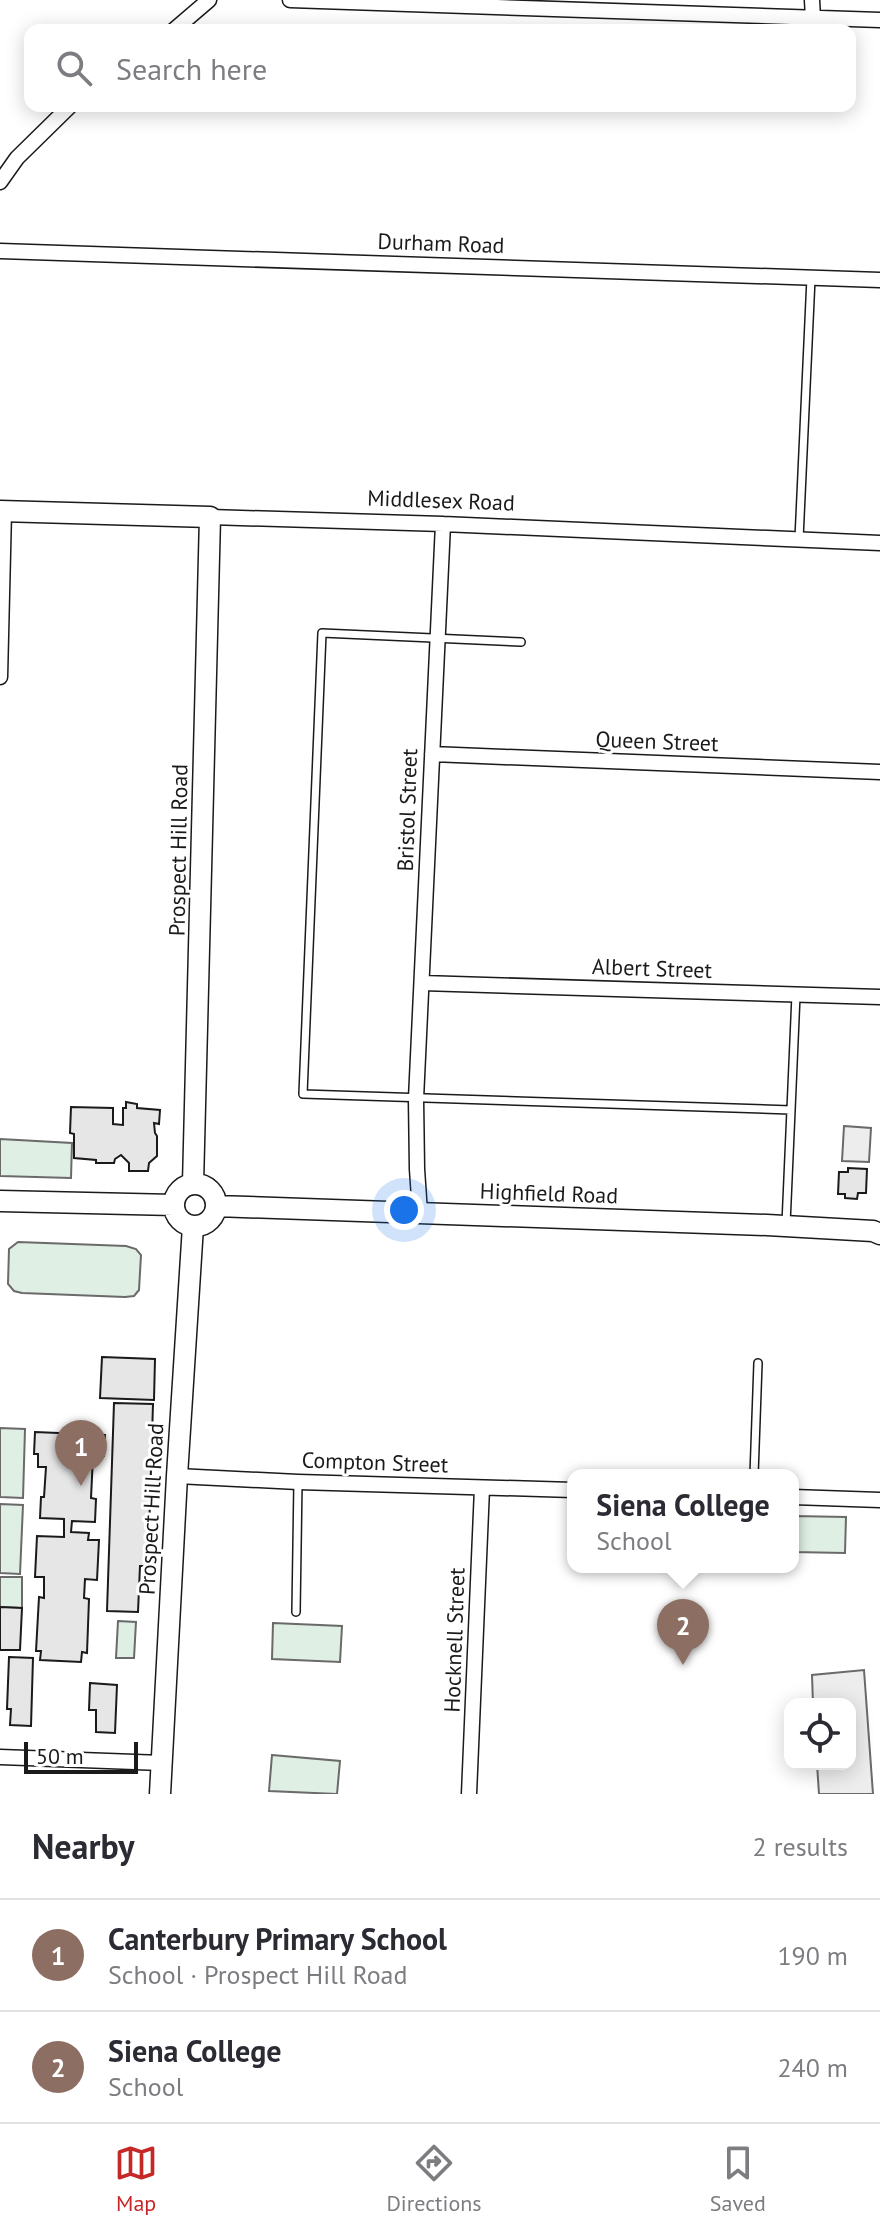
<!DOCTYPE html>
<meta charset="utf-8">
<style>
body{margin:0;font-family:"PT Sans",sans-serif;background:#f7f7f7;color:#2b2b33}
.controls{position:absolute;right:24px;bottom:24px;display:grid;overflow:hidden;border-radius:16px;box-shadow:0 4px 20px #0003}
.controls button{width:72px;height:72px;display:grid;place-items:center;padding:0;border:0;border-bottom:2px solid #e1e1e2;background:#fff;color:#2b2b33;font:40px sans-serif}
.scale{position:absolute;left:24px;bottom:20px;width:114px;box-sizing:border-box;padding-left:8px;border:4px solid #1a1a1a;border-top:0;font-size:22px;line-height:28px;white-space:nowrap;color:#1a1a1a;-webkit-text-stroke:6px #fff;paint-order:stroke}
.you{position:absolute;left:404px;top:1210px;width:28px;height:28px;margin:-20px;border:6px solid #fff;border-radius:50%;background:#1a73e8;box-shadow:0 0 0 12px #1a73e833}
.badge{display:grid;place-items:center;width:52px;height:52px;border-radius:50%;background:#c62828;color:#fff;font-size:26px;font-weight:700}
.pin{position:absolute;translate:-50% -66px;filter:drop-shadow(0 2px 4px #0008)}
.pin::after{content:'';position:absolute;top:42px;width:28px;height:24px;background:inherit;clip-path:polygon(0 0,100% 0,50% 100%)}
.popup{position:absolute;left:567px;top:1469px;width:232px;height:104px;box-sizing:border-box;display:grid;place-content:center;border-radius:16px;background:#fff;filter:drop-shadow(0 2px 6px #0005);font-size:26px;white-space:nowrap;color:#7c7c81}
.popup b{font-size:30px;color:#2b2b33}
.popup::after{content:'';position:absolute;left:50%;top:100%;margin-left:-16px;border:16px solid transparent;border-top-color:#fff}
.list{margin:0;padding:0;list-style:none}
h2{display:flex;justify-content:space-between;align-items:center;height:104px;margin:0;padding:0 32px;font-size:34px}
h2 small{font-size:26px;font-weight:400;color:#7c7c81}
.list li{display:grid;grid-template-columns:52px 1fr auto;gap:24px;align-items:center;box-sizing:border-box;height:112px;padding:0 32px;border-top:2px solid #e1e1e2}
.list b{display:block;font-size:30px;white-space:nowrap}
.list p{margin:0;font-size:26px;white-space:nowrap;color:#7c7c81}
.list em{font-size:26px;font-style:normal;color:#7c7c81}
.icon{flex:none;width:44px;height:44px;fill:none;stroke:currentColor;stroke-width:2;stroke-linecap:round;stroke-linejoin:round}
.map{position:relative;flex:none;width:880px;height:1794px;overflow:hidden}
.search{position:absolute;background:#fff;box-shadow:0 4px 20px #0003;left:24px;right:24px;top:24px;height:88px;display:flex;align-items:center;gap:20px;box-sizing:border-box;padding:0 28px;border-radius:16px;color:#7c7c81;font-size:30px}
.sheet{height:328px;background:#fff}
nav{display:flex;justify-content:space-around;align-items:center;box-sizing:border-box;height:112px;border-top:2px solid #e1e1e2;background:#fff;font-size:22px;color:#7c7c81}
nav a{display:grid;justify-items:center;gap:4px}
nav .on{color:#c62828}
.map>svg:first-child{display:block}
.green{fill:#e0efe3;stroke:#6a6a6a;stroke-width:2}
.parking{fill:#ededed;stroke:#6a6a6a;stroke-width:2}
.building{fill:#e6e6e6;stroke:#1a1a1a;stroke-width:2}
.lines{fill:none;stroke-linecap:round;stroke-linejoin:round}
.lane-casing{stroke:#1a1a1a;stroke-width:10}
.street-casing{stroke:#1a1a1a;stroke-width:17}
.secondary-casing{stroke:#1a1a1a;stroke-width:23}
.lane{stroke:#fff;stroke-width:7}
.street{stroke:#fff;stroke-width:14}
.secondary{stroke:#fff;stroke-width:20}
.labels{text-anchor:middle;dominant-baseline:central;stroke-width:6;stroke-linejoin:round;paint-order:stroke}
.street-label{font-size:22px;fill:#1a1a1a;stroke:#fff}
</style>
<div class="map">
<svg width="880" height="1794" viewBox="0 0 880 1794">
<rect width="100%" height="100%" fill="#fff"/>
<path class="green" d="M0,1139l72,4 -1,35 -71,-2z
M18,1242l108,4 10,3 5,6 -2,35 -5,6 -9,1 -103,-4 -8,-2 -6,-7 1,-35z
M0,1428l25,1 -2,69 -23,-1z
M0,1504l23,1 -3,69 -20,-1z
M793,1516l53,1 -1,36 -52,-1z
M0,1577h22v31l-22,-1z
M118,1621l18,1 -2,36h-18z
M273,1623l69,3 -2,36 -68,-3z
M272,1755l68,6 -3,33 -68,-3z"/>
<path class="parking" d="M844,1126l27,2 -2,34 -27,-1z
M864,1670l9,124h-54l-2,-30h33v-60h-37l-1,-29z"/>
<path class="building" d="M126,1102l11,2v4l23,2 -1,14 -5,-1 1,10 2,3v20l-8,7 -1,8h-19v-8l-8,-8 -6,4 -1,4h-18v-3l-22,-2v-24l-4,-1 1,-26 42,1v16l10,1v-17h3z
M848,1168l19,1 -1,24h-8l-1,6 -12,-1v-4h-7l1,-22h9z
M102,1357l53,2 -1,41 -54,-2z
M114,1403l39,1 -5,162h-8l-2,46 -31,-1z
M35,1432l70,3 -1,21h-11l-2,42 5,1 -1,23 -23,-1 -1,11 18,1 -1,7h11l-2,40 -12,-1 -1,19 5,1 -2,54 -5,-1 -1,10 -41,-2 1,-9h-5l3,-54 5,1v-21h-9l2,-41 27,1v-18l-24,-1 1,-21h3l2,-30h-8v-13h-4z
M0,1607l22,1 -2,42h-20z
M9,1657l24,1 -2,68 -21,-1 1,-16h-4z
M90,1683l27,2 -2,48 -19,-1v-22h-7z"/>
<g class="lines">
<defs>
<path id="lane" d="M799,539l12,-261
M521,642l-199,-9 -19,461 488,16 5,-115
M786,1224l5,-114
M754,1475l4,-112
M296,1612l2,-130"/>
<path id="street" d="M290,0l590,20
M812,0l1,18
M174,30l35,-30
M0,182l17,-24 53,-52
M0,251l880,29
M210,517l233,7 437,19
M0,677l4,-166
M432,754l448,18
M422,983l458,14
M420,1213l-3,-44 -1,-70 27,-575
M177,1476l121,6 275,8
M793,1497l87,3
M0,1757l162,6
M469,1794l13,-306"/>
<path id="secondary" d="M0,511l210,6 -17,667
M174 1205a21 21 0 1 1 42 0a21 21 0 1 1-42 0Z
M0,1201l174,4
M216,1206l551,19 106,6 7,3
M160,1794l17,-318 16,-250"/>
</defs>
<use href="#lane" class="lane-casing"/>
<use href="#street" class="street-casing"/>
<use href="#secondary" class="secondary-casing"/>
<use href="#lane" class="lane"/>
<use href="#street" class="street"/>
<use href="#secondary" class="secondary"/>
</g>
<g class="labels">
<g class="street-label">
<text transform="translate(441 243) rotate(2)">Durham Road</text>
<text transform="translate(441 500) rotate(2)">Middlesex Road</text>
<text transform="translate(657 741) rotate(2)">Queen Street</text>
<text transform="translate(407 810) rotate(-88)">Bristol Street</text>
<text transform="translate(178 850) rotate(-89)">Prospect Hill Road</text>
<text transform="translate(652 968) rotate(2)">Albert Street</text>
<text transform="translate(549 1193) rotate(2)">Highfield Road</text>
<text transform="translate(375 1462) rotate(2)">Compton Street</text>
<text transform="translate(151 1509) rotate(-87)">Prospect Hill Road</text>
<text transform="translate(454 1640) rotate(-88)">Hocknell Street</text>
</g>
</g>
</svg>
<div class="controls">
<button><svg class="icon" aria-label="locate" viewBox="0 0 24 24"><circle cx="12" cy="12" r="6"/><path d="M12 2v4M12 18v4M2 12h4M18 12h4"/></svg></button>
</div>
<div class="scale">50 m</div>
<div class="you"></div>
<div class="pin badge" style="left:81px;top:1486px;background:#8d6e63">1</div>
<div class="pin badge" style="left:683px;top:1665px;background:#8d6e63">2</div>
<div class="popup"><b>Siena College</b>School</div>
<div class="search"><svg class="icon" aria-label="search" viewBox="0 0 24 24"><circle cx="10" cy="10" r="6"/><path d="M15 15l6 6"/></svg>Search here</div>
</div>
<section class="sheet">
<h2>Nearby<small>2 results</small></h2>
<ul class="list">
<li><span class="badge" style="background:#8d6e63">1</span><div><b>Canterbury Primary School</b><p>School · Prospect Hill Road</p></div><em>190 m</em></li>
<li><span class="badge" style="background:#8d6e63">2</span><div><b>Siena College</b><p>School</p></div><em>240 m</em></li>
</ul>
</section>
<nav>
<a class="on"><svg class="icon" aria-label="map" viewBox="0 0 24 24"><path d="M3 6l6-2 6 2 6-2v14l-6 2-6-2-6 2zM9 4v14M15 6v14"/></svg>Map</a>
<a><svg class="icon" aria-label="directions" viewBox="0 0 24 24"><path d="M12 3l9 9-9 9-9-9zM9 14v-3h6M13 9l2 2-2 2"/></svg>Directions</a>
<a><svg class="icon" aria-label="saved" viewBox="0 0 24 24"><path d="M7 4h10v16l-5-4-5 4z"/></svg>Saved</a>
</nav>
